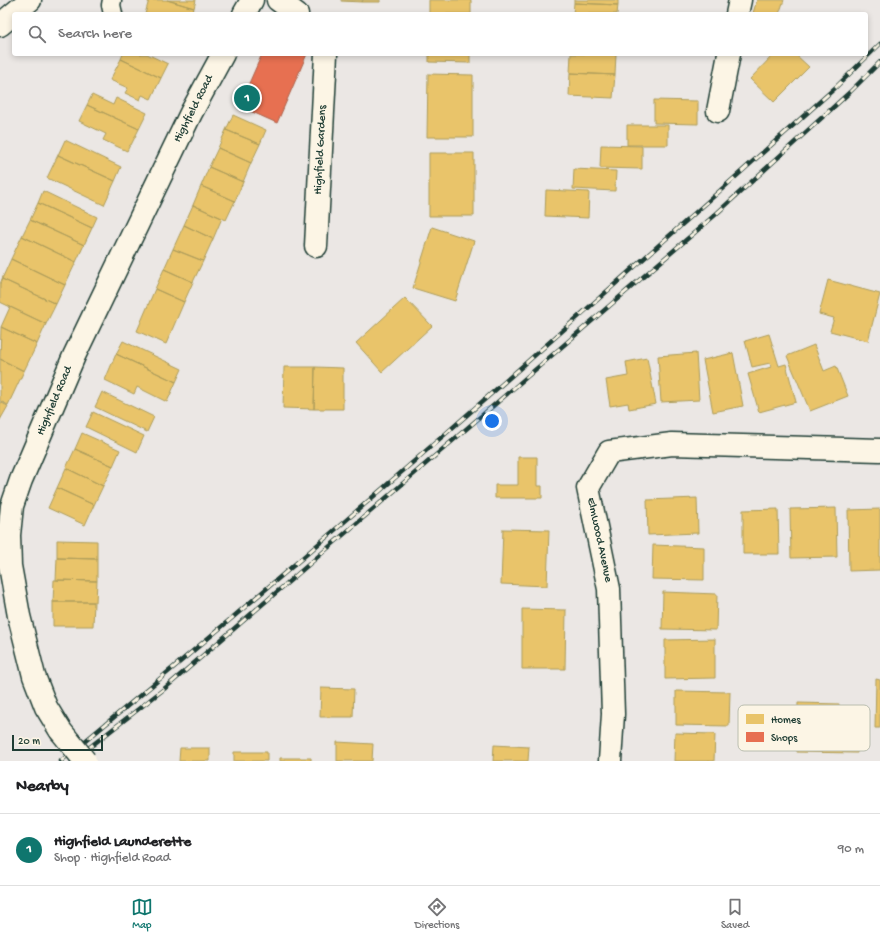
<!DOCTYPE html>
<meta charset="utf-8">
<style>
body{margin:0;font-family:"Gochi Hand",sans-serif;background:#f6f6f6;color:#202124}
.scale{position:absolute;left:12px;bottom:10px;width:91px;box-sizing:border-box;padding-left:4px;border:2px solid #1f3d34;border-top:0;font-size:11px;line-height:14px;white-space:nowrap;color:#1f3d34;-webkit-text-stroke:3px #fcf5e5;paint-order:stroke}
.you{position:absolute;left:492px;top:421px;width:14px;height:14px;margin:-10px;border:3px solid #fff;border-radius:50%;background:#1a73e8;box-shadow:0 0 0 6px #1a73e833}
.badge{display:grid;place-items:center;width:26px;height:26px;border-radius:50%;background:#0f766e;color:#fff;font-size:13px;font-weight:700}
.pin{position:absolute;translate:-50% -50%;border:2px solid #fff;box-shadow:0 1px 4px #0006}
.list{margin:0;padding:0;list-style:none}
h2{display:flex;justify-content:space-between;align-items:center;height:52px;margin:0;padding:0 16px;font-size:17px}
h2 small{font-size:13px;font-weight:400;color:#757577}
.list li{display:grid;grid-template-columns:26px 1fr auto;gap:12px;align-items:center;box-sizing:border-box;height:72px;padding:0 16px;border-top:1px solid #e0e0e0}
.list b{display:block;font-size:15px;white-space:nowrap}
.list p{margin:0;font-size:13px;white-space:nowrap;color:#757577}
.list em{font-size:13px;font-style:normal;color:#757577}
.icon{flex:none;width:22px;height:22px;fill:none;stroke:currentColor;stroke-width:2;stroke-linecap:round;stroke-linejoin:round}
.map{position:relative;flex:none;width:880px;height:761px;overflow:hidden}
.search{position:absolute;background:#fff;box-shadow:0 2px 6px #0003;left:12px;right:12px;top:12px;height:44px;display:flex;align-items:center;gap:10px;box-sizing:border-box;padding:0 14px;border-radius:4px;color:#757577;font-size:15px}
.sheet{height:124px;background:#fff}
nav{display:flex;justify-content:space-around;align-items:center;box-sizing:border-box;height:56px;border-top:1px solid #e0e0e0;background:#fff;font-size:11px;color:#757577}
nav a{display:grid;justify-items:center;gap:2px}
nav .on{color:#0f766e}
.map>svg:first-child{display:block}
.homes{fill:#e9c46a;stroke:#ac9c5a}
.shops{fill:#e76f51;stroke:#ab6048}
.lines{fill:none;stroke-linecap:round;stroke-linejoin:round}
.lane-casing{stroke:#1f3d34;stroke-width:21}
.street-casing{stroke:#1f3d34;stroke-width:25}
.lane{stroke:#fcf5e5;stroke-width:18}
.street{stroke:#fcf5e5;stroke-width:22}
.rail-casing{stroke:#1f3d34;stroke-width:4.5}
.rail{stroke:#fcf5e5;stroke-width:3;stroke-dasharray:9;stroke-linecap:butt}
.street-bridge-casing{stroke:#1f3d34;stroke-width:25;stroke-linecap:butt}
.street-bridge{stroke:#fcf5e5;stroke-width:22}
.labels{text-anchor:middle;dominant-baseline:central;stroke-width:4;stroke-linejoin:round;paint-order:stroke}
.street-label{font-size:12px;fill:#1f3d34;stroke:#fcf5e5}
.key{fill:#fcf5e5;stroke:#babeb0;stroke-width:1}
.key-label{font-size:11px;fill:#1f3d34}
</style>
<div class="map">
<svg width="880" height="761" viewBox="0 0 880 761">
<rect width="100%" height="100%" fill="#ebe7e4"/>
<filter id="ink" filterUnits="userSpaceOnUse"><feTurbulence type="fractalNoise" baseFrequency=".025" numOctaves="2"/><feDisplacementMap in="SourceGraphic" scale="8" xChannelSelector="R" yChannelSelector="G"/><feConvolveMatrix kernelMatrix="1 2 1 2 8 2 1 2 1" color-interpolation-filters="sRGB"/></filter>
<g filter="url(#ink)">
<path class="homes" d="M149,0h18l27,8 -2,6h-47z
M167,0h29l-2,8z
M341,0h22l-1,2 -21,-1z
M363,0h17v2h-18z
M429,0h42v14h-42z
M574,0h44v5l-44,-2z
M757,0h27l-5,14h-24l-2,-1z
M574,3l44,2 -1,9h-44z
M123,54h24l21,10 -7,14 -40,-19z
M429,54h41v9l-41,-1z
M571,54h45l-1,21 -45,-2z
M774,54h21l14,13 -35,35 -24,-23z
M121,59l40,19 -10,21 -9,-4 -2,5 -15,-7 3,-5 -18,-8z
M570,73l45,2 -2,23 -44,-2z
M428,74l45,1v62h-46z
M92,95l21,10 3,-7 31,15 -8,16 -52,-24z
M654,100l44,1v23l-44,-1z
M87,105l52,24 -8,16h-1l-3,6 -24,-11 3,-6 -27,-13z
M233,115l33,15 -6,14 -34,-14z
M627,125h41v20h-41z
M226,130l34,14 -9,19 -33,-15z
M65,140l56,27 -6,14 -57,-26z
M601,145l41,1v23l-42,-1z
M218,148l33,15 -8,19 -34,-15z
M429,153h45v63h-45z
M58,155l57,26 -11,24 -57,-27z
M209,167l34,15 -8,19 -34,-15z
M574,169l42,2 -1,20 -42,-2z
M201,186l34,15 -9,19 -33,-15z
M546,190l43,2 -1,26 -43,-2z
M43,191l54,26 -5,11 -54,-25z
M38,203l54,25 -8,17 -54,-25z
M193,205l29,13 -9,21 -29,-14z
M30,220l54,25 -8,17 -54,-26z
M184,225l29,14 -10,22 -30,-12z
M432,227l42,14 -19,60 -42,-13z
M22,236l54,26 -11,23 -54,-26z
M173,249l30,12 -10,21 -29,-13z
M11,259l54,26 -9,19 -54,-25z
M164,269l29,13 -9,20 -29,-13z
M2,279l54,25 -10,20 -46,-22v-18z
M828,280l52,14 -12,47 -38,-10 4,-13 -15,-4z
M155,289l29,13 -18,42 -29,-13z
M405,298l27,28 -50,46 -26,-29z
M10,307l36,17 -9,20 -36,-17z
M1,327l36,17 -13,27 -24,-12z
M769,334l10,32 7,-2 10,38 -37,10 -11,-38 23,-7 -1,-4 -18,4 -7,-26z
M123,341l59,28 -6,13 -60,-28z
M814,345l10,26 12,-5 12,30 -38,15 -23,-55z
M696,353l3,47 -38,2 -3,-46z
M733,353l10,53 -30,6 -10,-52z
M116,354l60,28 -9,20 -30,-15 -3,7 -29,-14z
M647,358l9,46 -27,5 -1,-6 -18,3 -4,-26 22,-4 -2,-14z
M0,359l24,12 -16,34 -8,-4z
M284,367h31l-1,42 -31,-1z
M315,367l28,1v41h-29z
M102,392l52,25 -7,15 -52,-25z
M0,402l8,4 -8,14z
M93,412l51,24 -7,16 -51,-25z
M82,433l38,17 -7,16 -38,-17z
M75,449l38,17 -10,20 -37,-18z
M518,457h19v29h5v12h-47v-13h23z
M66,468l37,18 -9,19 -37,-17z
M57,488l37,17 -9,20 -37,-17z
M697,498l1,35 -50,2 -1,-35z
M836,508l1,49 -46,1 -1,-49z
M778,509l1,45h-36v-44z
M880,509v61l-31,1 -1,-61z
M503,529l46,1 -2,56 -46,-2z
M57,540l40,1v18l-40,-1z
M653,545l51,2v33l-52,-1z
M57,558l40,1v22l-41,-1z
M54,580l43,1 -1,21h-43z
M663,592l54,2 -1,36 -54,-1z
M53,602h41l-1,24h-40z
M522,609l44,1 -1,59h-43z
M715,639v39l-50,1v-39z
M876,679l4,1v48h-5z
M321,688l33,1 -1,28h-33z
M676,691l54,1 -1,34 -53,-1z
M798,703l41,1v6h19l-1,43 -60,-1z
M675,733l40,1 -1,27h-40z
M337,742l36,2 -1,17h-35z
M494,745l35,2 -1,14h-35z
M180,748h30v13h-31z
M234,752h33v9h-33z
M280,758h31v3h-31z"/>
<path class="shops" d="M262,54h45l-30,69 -38,-17z"/>
<g class="lines">
<defs>
<path id="lane" d="M112,0l-1,5 2,9"/>
<path id="street" d="M278,0l19,14
M244,14l8,-14
M737,14l3,-14
M0,25l30,-25
M718,111l11,-57
M316,246l10,-192
M60,730l-14,-23 -12,-31 -15,-60 -9,-50 -1,-31 3,-29 9,-26 53,-124 117,-243 32,-59
M610,761l3,-47 -4,-125 -21,-101 21,-36 63,-8 208,6"/>
</defs>
<use href="#lane" class="lane-casing"/>
<use href="#street" class="street-casing"/>
<use href="#lane" class="lane"/>
<use href="#street" class="street"/>
<defs>
<path id="rail" d="M61,761c264,-217 519,-445 774,-673l45,-44
M72,761l92,-72 551,-474 135,-123 30,-30"/>
</defs>
<use href="#rail" class="rail-casing"/>
<use href="#rail" class="rail"/>
<defs>
<path id="street-bridge" d="M60,730l25,31"/>
</defs>
<use href="#street-bridge" class="street-bridge-casing"/>
<use href="#street-bridge" class="street-bridge"/>
</g>
</g>
<g class="labels">
<g class="street-label">
<text transform="translate(194 109) rotate(-63)">Highfield Road</text>
<text transform="translate(321 150) rotate(-87)">Highfield Gardens</text>
<text transform="translate(55 401) rotate(-67)">Highfield Road</text>
<text transform="translate(599 540) rotate(78)">Elmwood Avenue</text>
</g>
</g>
<rect x="738" y="705" width="132" height="46" rx="6" class="key"/>
<rect x="746" y="714" width="18" height="10" fill="#e9c46a"/>
<rect x="746" y="732" width="18" height="10" fill="#e76f51"/>
<g class="key-label">
<text x="771" y="723">Homes</text>
<text x="771" y="741">Shops</text>
</g>
</svg>
<div class="scale">20 m</div>
<div class="you"></div>
<div class="pin badge" style="left:247px;top:98px">1</div>
<div class="search"><svg class="icon" aria-label="search" viewBox="0 0 24 24"><circle cx="10" cy="10" r="6"/><path d="M15 15l6 6"/></svg>Search here</div>
</div>
<section class="sheet">
<h2>Nearby<small></small></h2>
<ul class="list">
<li><span class="badge">1</span><div><b>Highfield Launderette</b><p>Shop · Highfield Road</p></div><em>90 m</em></li>
</ul>
</section>
<nav>
<a class="on"><svg class="icon" aria-label="map" viewBox="0 0 24 24"><path d="M3 6l6-2 6 2 6-2v14l-6 2-6-2-6 2zM9 4v14M15 6v14"/></svg>Map</a>
<a><svg class="icon" aria-label="directions" viewBox="0 0 24 24"><path d="M12 3l9 9-9 9-9-9zM9 14v-3h6M13 9l2 2-2 2"/></svg>Directions</a>
<a><svg class="icon" aria-label="saved" viewBox="0 0 24 24"><path d="M7 4h10v16l-5-4-5 4z"/></svg>Saved</a>
</nav>
